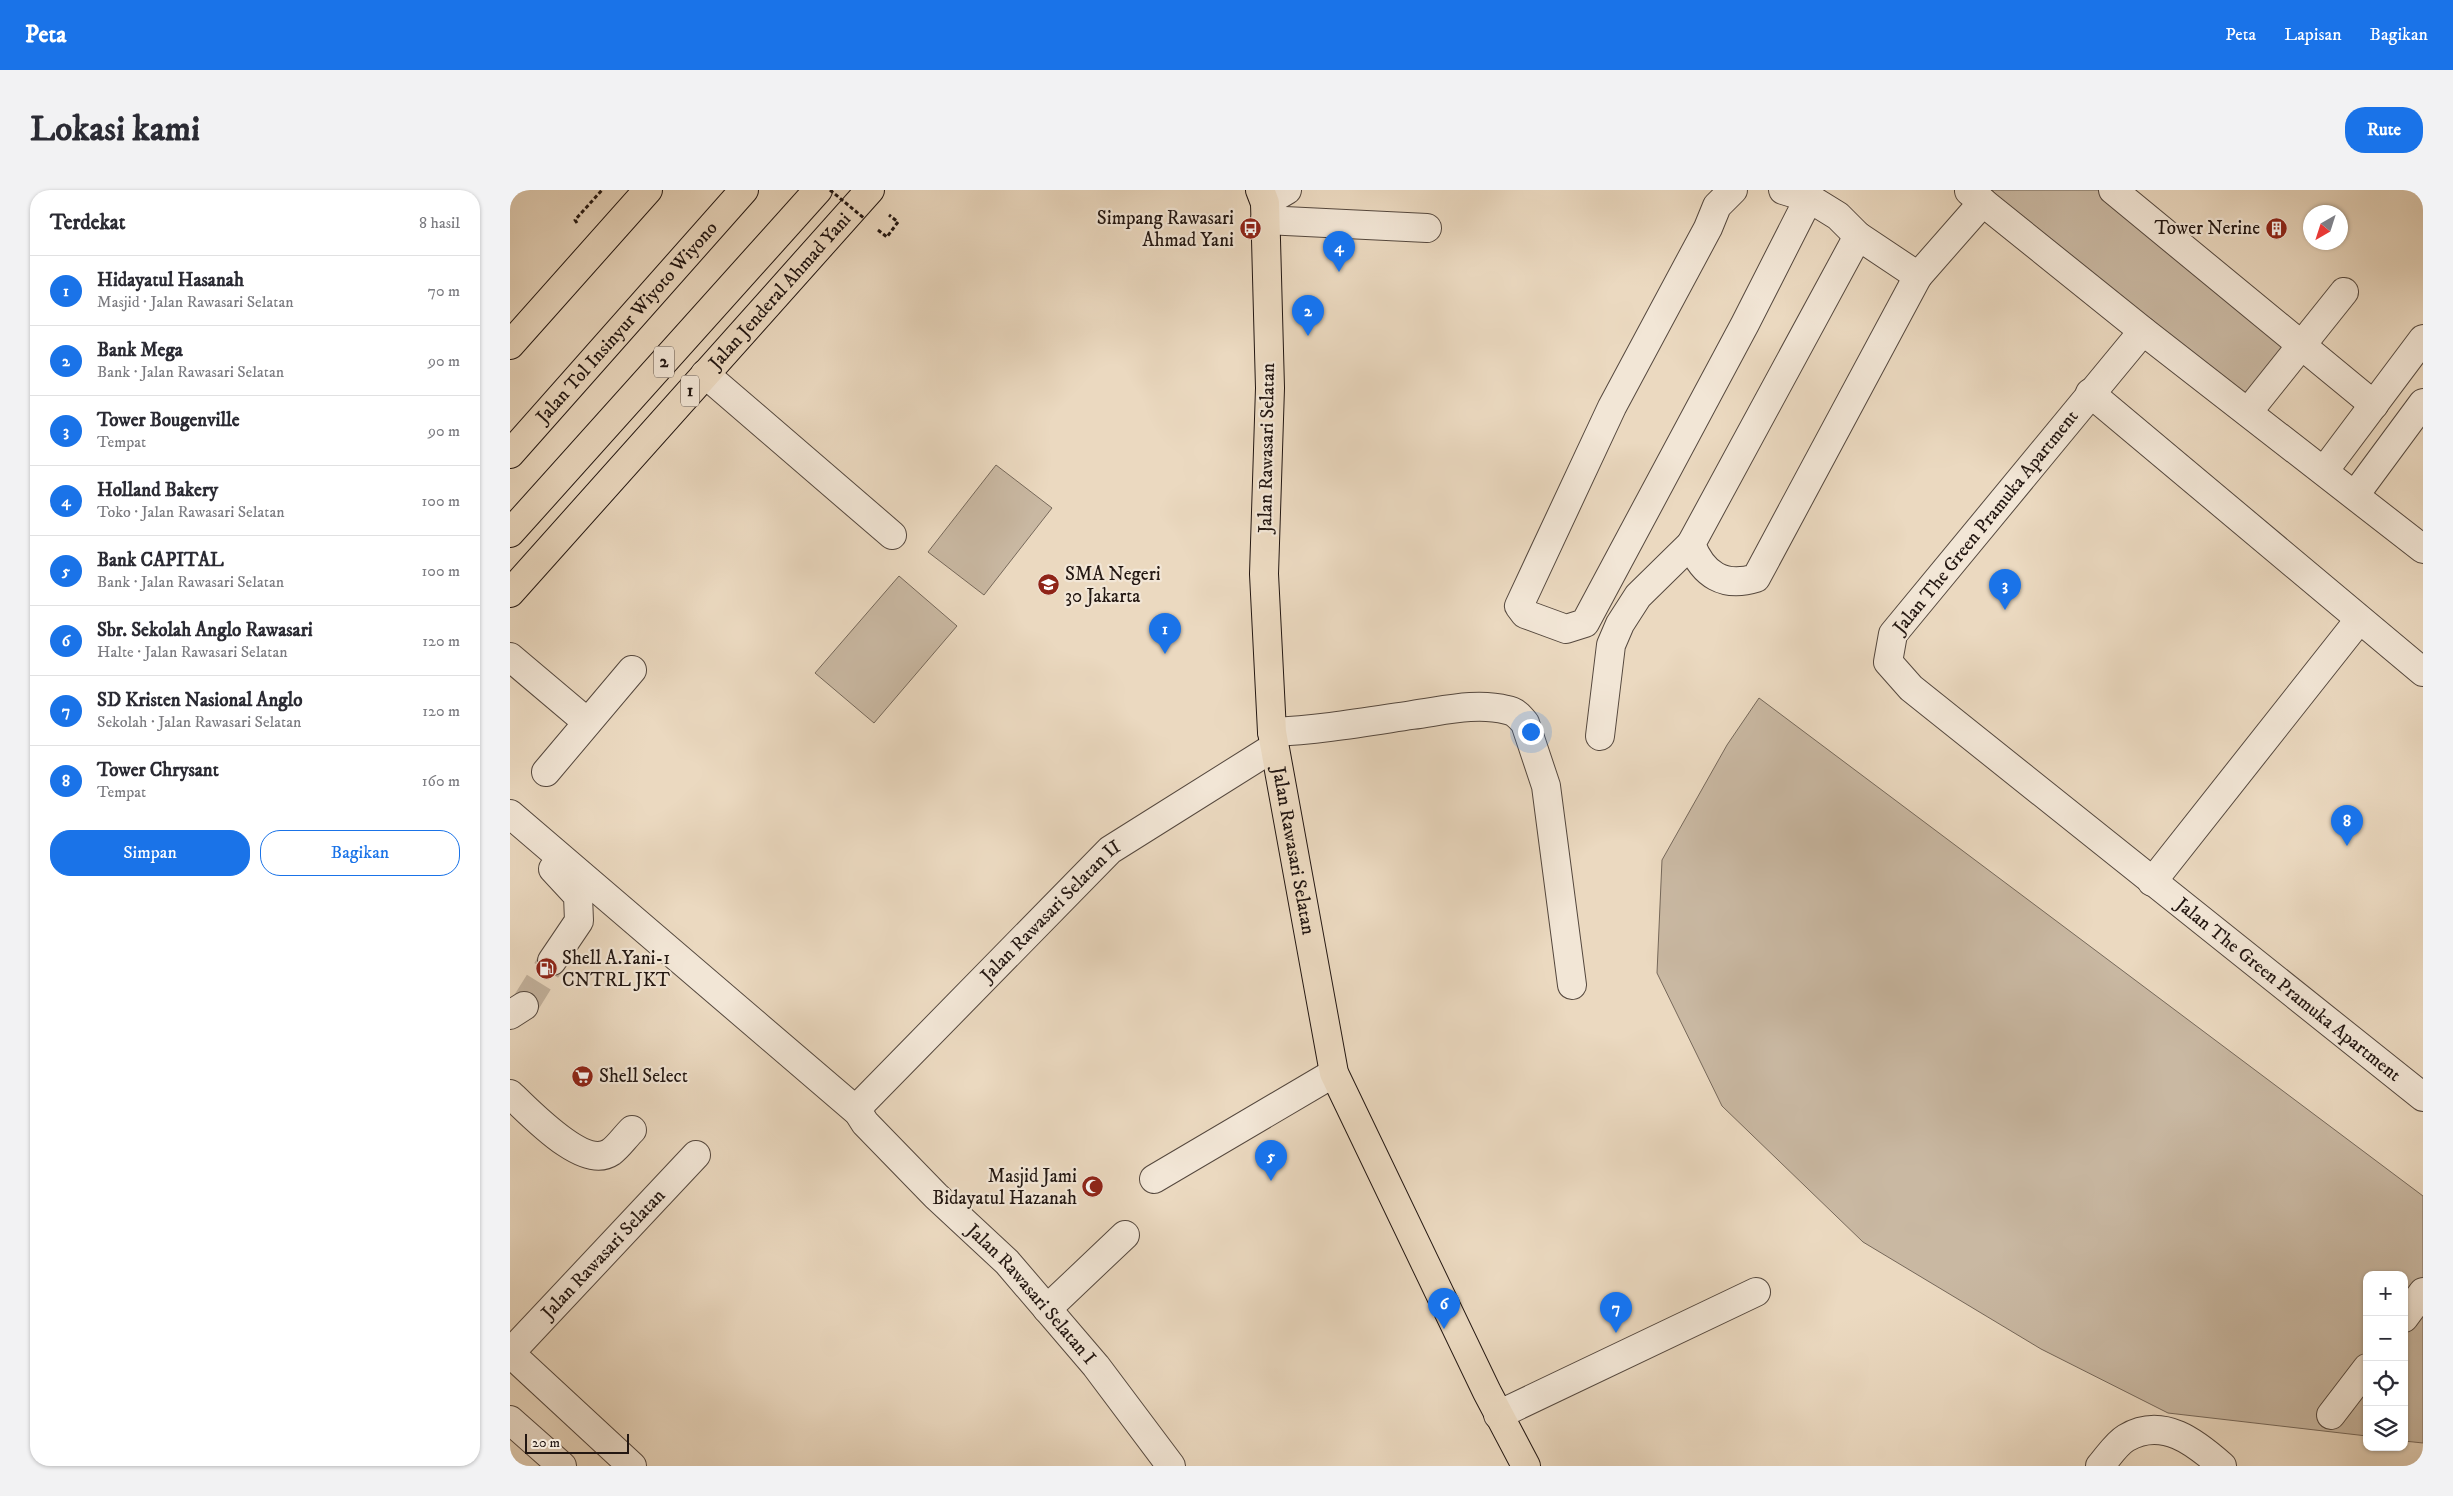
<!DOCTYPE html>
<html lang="id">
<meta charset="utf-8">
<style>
body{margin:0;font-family:"IM FELL DW Pica",serif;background:#f2f2f3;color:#2b2b33}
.controls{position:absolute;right:15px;bottom:15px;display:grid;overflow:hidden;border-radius:10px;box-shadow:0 1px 4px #0004}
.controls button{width:45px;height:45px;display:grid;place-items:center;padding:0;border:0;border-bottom:1px solid #e1e1e2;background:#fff;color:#2b2b33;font:25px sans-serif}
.compass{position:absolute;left:1793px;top:15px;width:45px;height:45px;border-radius:50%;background:#fff;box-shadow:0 1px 4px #0004;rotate:219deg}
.scale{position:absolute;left:15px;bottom:12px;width:104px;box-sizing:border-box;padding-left:5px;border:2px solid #231712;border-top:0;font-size:14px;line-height:18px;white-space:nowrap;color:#231712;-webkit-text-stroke:4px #f2e6d6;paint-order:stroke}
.you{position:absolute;left:1020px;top:541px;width:18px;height:18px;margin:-12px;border:4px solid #fff;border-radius:50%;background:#1a73e8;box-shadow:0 0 0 8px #1a73e833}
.badge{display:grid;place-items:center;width:32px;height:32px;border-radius:50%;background:#1a73e8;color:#fff;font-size:16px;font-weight:700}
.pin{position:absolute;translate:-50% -41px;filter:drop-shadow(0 1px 2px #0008)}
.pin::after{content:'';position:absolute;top:26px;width:18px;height:15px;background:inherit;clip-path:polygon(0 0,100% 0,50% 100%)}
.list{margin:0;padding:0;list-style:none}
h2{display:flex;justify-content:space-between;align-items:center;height:65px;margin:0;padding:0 20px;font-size:21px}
h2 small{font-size:16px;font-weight:400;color:#7c7c81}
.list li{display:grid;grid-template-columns:32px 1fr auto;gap:15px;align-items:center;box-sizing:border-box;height:70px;padding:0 20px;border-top:1px solid #e1e1e2}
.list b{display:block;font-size:19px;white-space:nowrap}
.list p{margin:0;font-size:16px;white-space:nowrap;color:#7c7c81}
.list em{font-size:16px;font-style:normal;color:#7c7c81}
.actions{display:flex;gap:10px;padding:15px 20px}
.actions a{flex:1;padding:11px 0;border:1px solid #1a73e8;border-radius:20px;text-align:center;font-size:18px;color:#1a73e8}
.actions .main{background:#1a73e8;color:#fff}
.icon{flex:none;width:28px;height:28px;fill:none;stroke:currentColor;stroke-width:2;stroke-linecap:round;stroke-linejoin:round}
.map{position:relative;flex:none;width:1913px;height:1276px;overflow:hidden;border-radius:20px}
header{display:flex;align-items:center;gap:30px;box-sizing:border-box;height:70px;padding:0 25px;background:#1a73e8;color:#fff}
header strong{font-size:24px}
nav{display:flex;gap:28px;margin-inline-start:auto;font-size:18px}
.intro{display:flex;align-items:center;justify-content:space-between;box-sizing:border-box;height:120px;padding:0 30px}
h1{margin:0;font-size:35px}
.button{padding:12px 22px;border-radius:20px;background:#1a73e8;color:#fff;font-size:18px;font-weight:700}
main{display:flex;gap:30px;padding:0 30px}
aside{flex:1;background:#fff;border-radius:20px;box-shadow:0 1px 4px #0004}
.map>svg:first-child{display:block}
.green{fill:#c9b8a2;stroke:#76685a}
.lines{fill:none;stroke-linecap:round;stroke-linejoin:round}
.minor-tunnel{stroke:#c3b29d;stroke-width:28;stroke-dasharray:28 14;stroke-linecap:butt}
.minor-casing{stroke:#55483e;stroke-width:30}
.major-casing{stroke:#231712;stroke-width:30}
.highway-casing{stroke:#231712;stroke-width:30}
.path{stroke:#231712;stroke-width:3;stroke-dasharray:4 2.5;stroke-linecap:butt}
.minor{stroke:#f2e6d6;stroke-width:28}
.major{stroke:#ebd9c0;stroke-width:28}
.highway{stroke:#ebd9c0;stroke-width:28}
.path-bridge{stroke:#231712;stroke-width:3;stroke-dasharray:4 2.5;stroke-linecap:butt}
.labels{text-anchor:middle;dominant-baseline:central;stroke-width:4.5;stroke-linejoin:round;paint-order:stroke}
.shield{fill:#f2e6d6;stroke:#61554d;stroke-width:1}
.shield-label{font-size:18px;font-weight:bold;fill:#231712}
.poi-label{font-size:19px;fill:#231712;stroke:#f2e6d6;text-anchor:end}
.street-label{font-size:19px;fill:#231712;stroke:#f2e6d6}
</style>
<header>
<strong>Peta</strong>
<nav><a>Peta</a><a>Lapisan</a><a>Bagikan</a></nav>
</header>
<div class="intro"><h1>Lokasi kami</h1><a class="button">Rute</a></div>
<main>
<aside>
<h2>Terdekat<small>8 hasil</small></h2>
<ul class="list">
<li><span class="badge">1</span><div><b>Hidayatul Hasanah</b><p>Masjid · Jalan Rawasari Selatan</p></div><em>70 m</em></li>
<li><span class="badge">2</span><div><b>Bank Mega</b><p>Bank · Jalan Rawasari Selatan</p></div><em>90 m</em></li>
<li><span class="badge">3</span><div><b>Tower Bougenville</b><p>Tempat</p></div><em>90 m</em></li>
<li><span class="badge">4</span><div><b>Holland Bakery</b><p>Toko · Jalan Rawasari Selatan</p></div><em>100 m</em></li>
<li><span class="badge">5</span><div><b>Bank CAPITAL</b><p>Bank · Jalan Rawasari Selatan</p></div><em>100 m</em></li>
<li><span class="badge">6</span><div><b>Sbr. Sekolah Anglo Rawasari</b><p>Halte · Jalan Rawasari Selatan</p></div><em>120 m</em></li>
<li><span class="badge">7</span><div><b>SD Kristen Nasional Anglo</b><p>Sekolah · Jalan Rawasari Selatan</p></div><em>120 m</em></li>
<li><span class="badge">8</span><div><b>Tower Chrysant</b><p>Tempat</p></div><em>160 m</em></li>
</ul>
<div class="actions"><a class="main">Simpan</a><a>Bagikan</a></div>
</aside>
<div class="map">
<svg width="1913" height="1276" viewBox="0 0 1913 1276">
<rect width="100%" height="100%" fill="#ebd9c0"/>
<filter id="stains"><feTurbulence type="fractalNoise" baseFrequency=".004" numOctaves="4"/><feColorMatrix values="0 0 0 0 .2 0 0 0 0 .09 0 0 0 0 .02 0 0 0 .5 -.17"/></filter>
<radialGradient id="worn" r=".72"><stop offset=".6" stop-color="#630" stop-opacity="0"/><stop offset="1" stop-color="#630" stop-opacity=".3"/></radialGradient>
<path class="green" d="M1459,0h144l188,155 -53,67z
M486,275l56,43 -68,87 -56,-43z
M389,386l58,50 -83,97 -59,-50z
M1249,508l664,498v247l-19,-2v-166h-37v161l-199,-23 -127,-64 -178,-107 -141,-136 -65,-133 5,-113 65,-115z"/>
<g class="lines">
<path class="minor-tunnel" d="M14,816l28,-45"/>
<defs>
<g id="minor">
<path d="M1223,0l-16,16 -9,22 -96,179 -93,199 6,8 41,15 19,-6 160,-299 64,-126 29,18 20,20 60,40 65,-74"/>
<path d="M1273,0l26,8"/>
<path d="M1603,0l261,215"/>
<path d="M1459,1l174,140 280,218"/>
<path d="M755,13l22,-13"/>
<path d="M755,30l162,8"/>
<path d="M1348,46l-167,308c12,31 33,44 65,34l162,-302"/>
<path id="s1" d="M1633,141l-250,303 -5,28 23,26 512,409"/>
<path d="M195,184l187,161"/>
<path d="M1580,203l333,279"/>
<path d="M1738,222l96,-120"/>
<path d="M1814,281l99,-132"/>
<path d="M1845,305l68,-92"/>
<path d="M0,467l77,65"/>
<path d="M762,542c47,-2 93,-10 140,-17 31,-4 64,-13 95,-5 8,1 13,7 18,13l21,63 26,199"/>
<path d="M1090,546l11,-91 9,-21 18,-28 53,-52"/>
<path d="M36,582l86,-102"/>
<path id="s2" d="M0,624l348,298 7,11 71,73 71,66 89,104 75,100"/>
<path d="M1642,692l207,-262"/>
<path d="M42,771l27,-40 -1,-25 -25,-27"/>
<path d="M0,825l14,-9"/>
<path d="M0,904c19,17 73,77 101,58 7,-5 14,-15 21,-22"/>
<path id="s3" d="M348,922l5,-10 247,-252 164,-103"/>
<path d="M644,989l180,-106"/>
<path d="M537,1119l78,-74"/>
<path d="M1894,1128l19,-26"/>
<path id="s4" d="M0,1163l186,-198"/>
<path d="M0,1163l122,113"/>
<path d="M988,1225l258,-123"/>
<path d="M1821,1225l36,-47"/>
<path d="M0,1230l52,46"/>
<path d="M1590,1276c8,-9 16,-22 26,-28 37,-22 70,5 96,28"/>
</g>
<g id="major">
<path id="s5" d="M750,0l5,13 5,185 -6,186 8,158 62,341 153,319 39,74"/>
</g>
<g id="highway">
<path d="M0,155l138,-155"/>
<path id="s6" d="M0,264l234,-264"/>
<path d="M0,343l308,-343"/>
<path id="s7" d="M0,403l360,-403"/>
</g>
</defs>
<use href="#minor" class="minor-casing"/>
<use href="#major" class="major-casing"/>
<use href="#highway" class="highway-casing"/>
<path class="path" d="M67,33l-2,-3 27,-30
M368,40l9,7 11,-15 -9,-7"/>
<use href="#minor" class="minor"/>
<use href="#major" class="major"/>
<use href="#highway" class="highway"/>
<path class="path-bridge" d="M320,0l35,29"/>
</g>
<defs>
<symbol id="building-disc" viewBox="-11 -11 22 22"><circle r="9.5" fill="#8f2418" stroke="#f2e6d6"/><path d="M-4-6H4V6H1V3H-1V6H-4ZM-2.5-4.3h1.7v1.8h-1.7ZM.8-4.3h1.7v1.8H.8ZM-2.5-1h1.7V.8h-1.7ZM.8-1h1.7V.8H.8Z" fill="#fff"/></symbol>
<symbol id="bus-disc" viewBox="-11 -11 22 22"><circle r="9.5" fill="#8f2418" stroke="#f2e6d6"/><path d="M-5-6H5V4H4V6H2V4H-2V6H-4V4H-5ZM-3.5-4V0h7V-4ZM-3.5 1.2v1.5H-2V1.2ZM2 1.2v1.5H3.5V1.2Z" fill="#fff"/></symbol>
<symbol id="school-disc" viewBox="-11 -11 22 22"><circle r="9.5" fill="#8f2418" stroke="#f2e6d6"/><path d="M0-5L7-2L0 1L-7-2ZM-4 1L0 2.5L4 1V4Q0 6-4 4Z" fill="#fff"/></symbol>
<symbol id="fuel-disc" viewBox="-11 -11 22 22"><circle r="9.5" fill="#8f2418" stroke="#f2e6d6"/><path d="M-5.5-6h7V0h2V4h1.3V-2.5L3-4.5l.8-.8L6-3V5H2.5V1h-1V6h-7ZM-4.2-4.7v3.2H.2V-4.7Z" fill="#fff"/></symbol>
<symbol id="supermarket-disc" viewBox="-11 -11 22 22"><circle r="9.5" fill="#8f2418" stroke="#f2e6d6"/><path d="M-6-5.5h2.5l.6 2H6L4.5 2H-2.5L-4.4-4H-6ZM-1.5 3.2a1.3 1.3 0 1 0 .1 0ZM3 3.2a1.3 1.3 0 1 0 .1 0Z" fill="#fff"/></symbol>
<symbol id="mosque-disc" viewBox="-11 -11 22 22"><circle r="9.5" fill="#8f2418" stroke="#f2e6d6"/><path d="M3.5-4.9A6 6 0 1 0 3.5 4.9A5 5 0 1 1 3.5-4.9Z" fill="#fff"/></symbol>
</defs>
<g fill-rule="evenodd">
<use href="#building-disc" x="1754" y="26" width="25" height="25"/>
<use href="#bus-disc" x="728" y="26" width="25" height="25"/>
<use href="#school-disc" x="526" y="382" width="25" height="25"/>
<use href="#fuel-disc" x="24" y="766" width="25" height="25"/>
<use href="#supermarket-disc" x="60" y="874" width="25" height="25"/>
<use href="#mosque-disc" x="570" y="984" width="25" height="25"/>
</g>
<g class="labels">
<g class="shield">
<rect x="144" y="156.5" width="20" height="31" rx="4"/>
<rect x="171" y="185.5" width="18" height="31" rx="4"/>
</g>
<g class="shield-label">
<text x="154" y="172">2</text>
<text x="180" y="201">1</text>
</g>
<g class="poi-label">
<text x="724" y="28">Simpang Rawasari<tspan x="724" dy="22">Ahmad Yani</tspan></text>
<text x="1750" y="38">Tower Nerine</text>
<text x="555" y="384" text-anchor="start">SMA Negeri<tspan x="555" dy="22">30 Jakarta</tspan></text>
<text x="52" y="768" text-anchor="start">Shell A.Yani-1<tspan x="52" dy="22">CNTRL JKT</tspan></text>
<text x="89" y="886" text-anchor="start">Shell Select</text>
<text x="567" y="986">Masjid Jami<tspan x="567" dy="22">Bidayatul Hazanah</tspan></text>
</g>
<g class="street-label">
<text stroke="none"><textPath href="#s7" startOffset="405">Jalan Jenderal Ahmad Yani</textPath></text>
<text stroke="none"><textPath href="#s6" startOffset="176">Jalan Tol Insinyur Wiyoto Wiyono</textPath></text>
<text transform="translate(757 258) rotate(-89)">Jalan Rawasari Selatan</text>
<text transform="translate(1476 332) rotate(-51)">Jalan The Green Pramuka Apartment</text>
<text stroke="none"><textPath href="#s5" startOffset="664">Jalan Rawasari Selatan</textPath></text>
<text stroke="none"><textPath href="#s3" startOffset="279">Jalan Rawasari Selatan II</textPath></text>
<text stroke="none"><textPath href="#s1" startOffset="939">Jalan The Green Pramuka Apartment</textPath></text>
<text stroke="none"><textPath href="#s4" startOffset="136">Jalan Rawasari Selatan</textPath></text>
<text stroke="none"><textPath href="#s2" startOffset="710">Jalan Rawasari Selatan I</textPath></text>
</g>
</g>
<rect width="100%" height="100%" filter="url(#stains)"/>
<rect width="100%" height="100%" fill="url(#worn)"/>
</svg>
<div class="controls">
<button>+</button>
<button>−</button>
<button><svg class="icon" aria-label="locate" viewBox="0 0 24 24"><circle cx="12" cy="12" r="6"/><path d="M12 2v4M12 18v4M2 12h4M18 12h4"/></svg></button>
<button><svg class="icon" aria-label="layers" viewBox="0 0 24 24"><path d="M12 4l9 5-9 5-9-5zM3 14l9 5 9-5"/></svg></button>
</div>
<svg class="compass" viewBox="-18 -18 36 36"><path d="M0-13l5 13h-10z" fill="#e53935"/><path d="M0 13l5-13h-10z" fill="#7c7c81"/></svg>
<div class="scale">20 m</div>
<div class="you"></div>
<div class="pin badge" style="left:655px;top:464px">1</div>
<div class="pin badge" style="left:798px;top:146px">2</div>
<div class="pin badge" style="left:1495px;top:420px">3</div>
<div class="pin badge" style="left:829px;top:82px">4</div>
<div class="pin badge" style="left:761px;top:991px">5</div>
<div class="pin badge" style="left:934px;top:1139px">6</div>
<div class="pin badge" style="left:1106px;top:1143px">7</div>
<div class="pin badge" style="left:1837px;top:656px">8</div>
</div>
</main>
